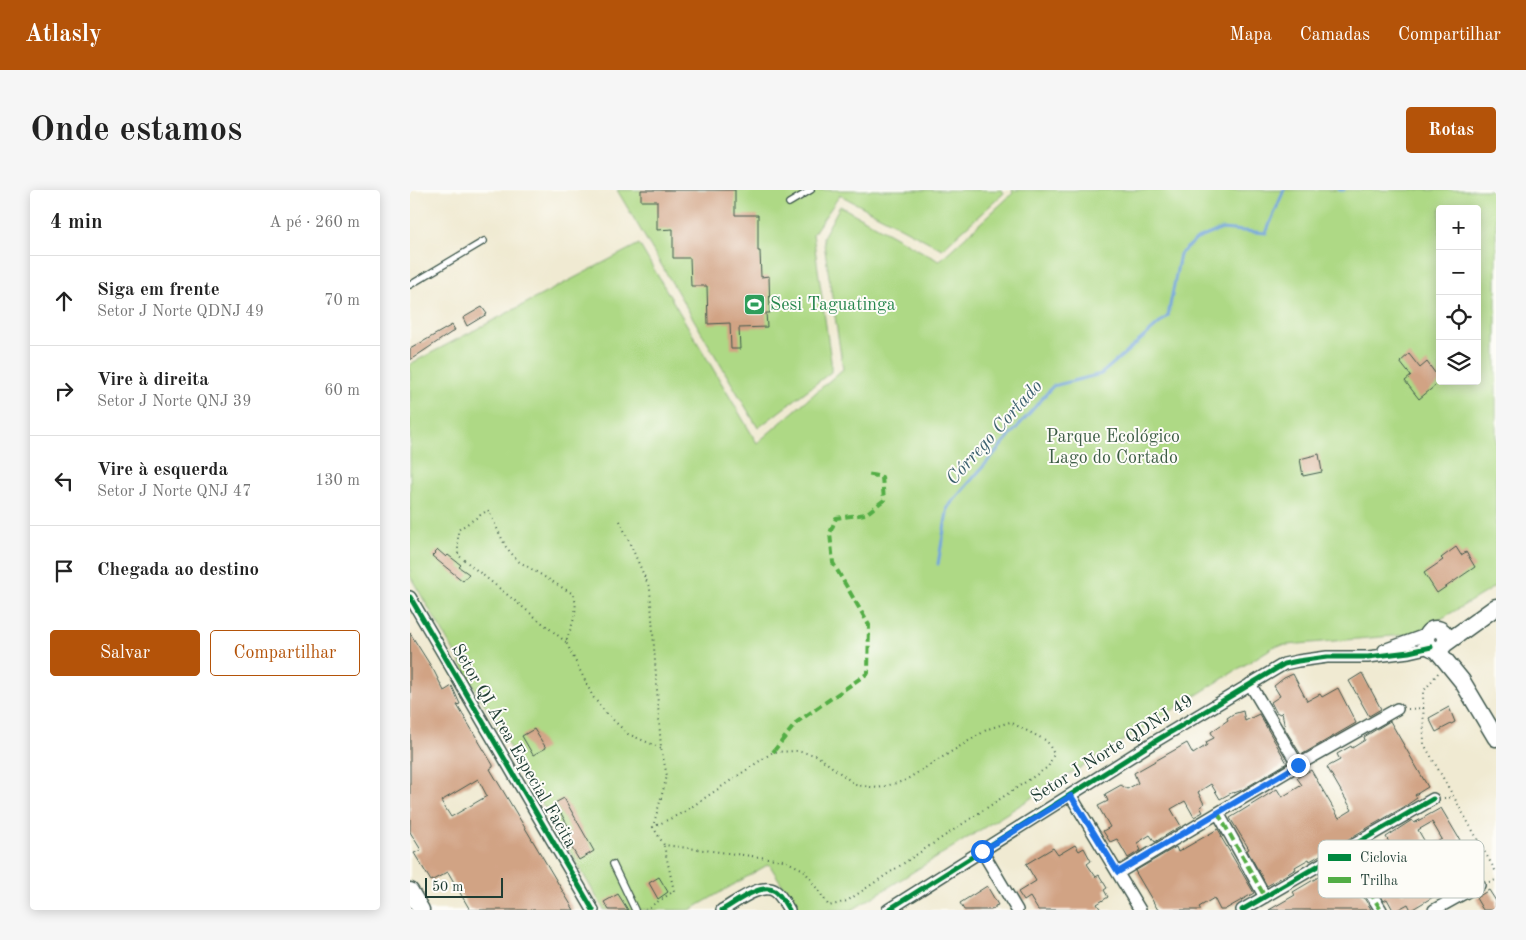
<!DOCTYPE html>
<html lang="pt">
<meta charset="utf-8">
<style>
body{margin:0;font-family:"Old Standard TT",serif;background:#f6f6f6;color:#222}
.controls{position:absolute;right:15px;top:15px;display:grid;overflow:hidden;border-radius:5px;box-shadow:0 2px 12px #0003}
.controls button{width:45px;height:45px;display:grid;place-items:center;padding:0;border:0;border-bottom:1px solid #e0e0e0;background:#fff;color:#222;font:25px sans-serif}
.scale{position:absolute;left:15px;bottom:12px;width:78px;box-sizing:border-box;padding-left:5px;border:2px solid #1f3d34;border-top:0;font-size:14px;line-height:18px;white-space:nowrap;color:#1f3d34;-webkit-text-stroke:4px #fdfcf7;paint-order:stroke}
.stop{position:absolute;width:15px;height:15px;margin:-11px;border:4px solid #1a73e8;border-radius:50%;background:#fff}
.stop.end{background:#1a73e8;border-color:#fff;box-shadow:0 1px 5px #0008}
.list{margin:0;padding:0;list-style:none}
h2{display:flex;justify-content:space-between;align-items:center;height:65px;margin:0;padding:0 20px;font-size:21px}
h2 small{font-size:16px;font-weight:400;color:#767676}
.list li{display:grid;grid-template-columns:32px 1fr auto;gap:15px;align-items:center;box-sizing:border-box;height:90px;padding:0 20px;border-top:1px solid #e0e0e0}
.list b{display:block;font-size:19px;white-space:nowrap}
.list p{margin:0;font-size:16px;white-space:nowrap;color:#767676}
.list em{font-size:16px;font-style:normal;color:#767676}
.actions{display:flex;gap:10px;padding:15px 20px}
.actions a{flex:1;padding:11px 0;border:1px solid #b45309;border-radius:5px;text-align:center;font-size:18px;color:#b45309}
.actions .main{background:#b45309;color:#fff}
.icon{flex:none;width:28px;height:28px;fill:none;stroke:currentColor;stroke-width:2;stroke-linecap:round;stroke-linejoin:round}
.map{position:relative;flex:none;width:1086px;height:720px;overflow:hidden;border-radius:5px}
header{display:flex;align-items:center;gap:30px;box-sizing:border-box;height:70px;padding:0 25px;background:#b45309;color:#fff}
header strong{font-size:24px}
nav{display:flex;gap:28px;margin-inline-start:auto;font-size:18px}
.intro{display:flex;align-items:center;justify-content:space-between;box-sizing:border-box;height:120px;padding:0 30px}
h1{margin:0;font-size:35px}
.button{padding:12px 22px;border-radius:5px;background:#b45309;color:#fff;font-size:18px;font-weight:700}
main{display:flex;gap:30px;padding:0 30px}
aside{flex:1;background:#fff;border-radius:5px;box-shadow:0 2px 12px #0003}
.map>svg:first-child{display:block}
.green{fill:#aed985;stroke:#668b5c;fill-rule:evenodd}
.lines{fill:none;stroke-linecap:round;stroke-linejoin:round}
.stream{stroke:#72a4dd;stroke-width:3}
.building{fill:#d1a384;fill-rule:evenodd}
.lane-casing{stroke:#3e574c;stroke-width:8}
.street-casing{stroke:#3e574c;stroke-width:14}
.secondary-casing{stroke:#3e574c;stroke-width:19}
.path{stroke:#3e574c;stroke-width:2;stroke-dasharray:1 4;stroke-linecap:butt}
.lane{stroke:#fff;stroke-width:5.5}
.street{stroke:#fff;stroke-width:11}
.secondary{stroke:#fff;stroke-width:16}
.quiet{stroke:#52ad45;stroke-width:4;stroke-dasharray:8 4;stroke-linecap:butt}
.cycleway-casing{stroke:#fdfcf7;stroke-width:8}
.cycleway{stroke:#00873e;stroke-width:5}
.route{stroke:#1a73e8;stroke-width:6}
.labels{text-anchor:middle;dominant-baseline:central;stroke-width:4;stroke-linejoin:round;paint-order:stroke}
.leisure-label{font-size:18px;fill:#27864d;stroke:#fdfcf7;text-anchor:start}
.park-label{font-size:18px;fill:#3c5c44;stroke:#fdfcf7}
.street-label{font-size:18px;fill:#1f3d34;stroke:#fdfcf7}
.water-label{font-size:19px;font-style:italic;fill:#3c616f;stroke:#fdfcf7}
.key{fill:#fdfcf7;stroke:#bac3bc;stroke-width:1}
.key-label{font-size:14px;fill:#1f3d34}
</style>
<header>
<strong>Atlasly</strong>
<nav><a>Mapa</a><a>Camadas</a><a>Compartilhar</a></nav>
</header>
<div class="intro"><h1>Onde estamos</h1><a class="button">Rotas</a></div>
<main>
<aside>
<h2>4 min<small>A pé · 260 m</small></h2>
<ul class="list">
<li><svg class="icon" aria-label="ahead" viewBox="0 0 24 24"><path d="M12 20V5M6 11l6-6 6 6"/></svg><div><b>Siga em frente</b><p>Setor J Norte QDNJ 49</p></div><em>70 m</em></li>
<li><svg class="icon" aria-label="right" viewBox="0 0 24 24"><path d="M7 20v-9h11M14 6l5 5-5 5"/></svg><div><b>Vire à direita</b><p>Setor J Norte QNJ 39</p></div><em>60 m</em></li>
<li><svg class="icon" aria-label="left" viewBox="0 0 24 24"><path d="M17 20v-9H6M10 6l-5 5 5 5"/></svg><div><b>Vire à esquerda</b><p>Setor J Norte QNJ 47</p></div><em>130 m</em></li>
<li><svg class="icon" aria-label="arrive" viewBox="0 0 24 24"><path d="M6 21V4h12l-3 4 3 4H6"/></svg><div><b>Chegada ao destino</b></div></li>
</ul>
<div class="actions"><a class="main">Salvar</a><a>Compartilhar</a></div>
</aside>
<div class="map">
<svg width="1086" height="720" viewBox="0 0 1086 720">
<rect width="100%" height="100%" fill="#fdfcf7"/>
<filter id="ink" filterUnits="userSpaceOnUse"><feTurbulence type="fractalNoise" baseFrequency=".02" numOctaves="2"/><feDisplacementMap in="SourceGraphic" scale="10" xChannelSelector="R" yChannelSelector="G"/><feConvolveMatrix kernelMatrix="1 2 1 2 8 2 1 2 1" color-interpolation-filters="sRGB"/></filter>
<filter id="wash" filterUnits="userSpaceOnUse"><feTurbulence type="fractalNoise" baseFrequency=".0096" numOctaves="4" result="noise"/><feDisplacementMap in="SourceGraphic" scale="20" xChannelSelector="R" yChannelSelector="G"/><feGaussianBlur stdDeviation="1.12" result="paint"/><feColorMatrix in="noise" values="0 0 0 0 0 0 0 0 0 0 0 0 0 0 0 0 0 1.4 0 .05"/><feComposite in="paint" operator="in"/></filter>
<g filter="url(#wash)">
<rect width="100%" height="100%" fill="#f0ead2"/>
<path class="green" d="M207,0h385l2,3 -62,56 -102,-54 -27,39 18,127v11l-73,56z
M602,0h484v396l-80,48 -141,12 -423,264h-54l-29,-46 -79,46h-86l-194,-334v-212l229,-120 118,199 86,-74 -20,-132 17,-31 99,55 74,-68zM1030,19h37v172h-37z"/>
<g class="lines">
<path class="stream" d="M929,0h5
M528,374l10,-57 105,-121 48,-12 67,-58 12,-62 17,-15 25,-10 44,4 18,-43"/>
</g>
<g id="blocks">
<path class="building" d="M231,0h94v25h23v36h2l1,26 8,-1 1,37h-4l1,14 -28,1 1,21h-9l-1,-26 -22,1 -1,-38h-16l-1,-28h-17v-29l-16,1v-29h-16z
M72,117l5,7 -20,12 -4,-8z
M42,135l3,5 -45,30v-11z
M999,164l11,14 7,-6 14,19 -22,18 -14,-18 6,-5 -11,-14z
M909,264l3,18 -19,4 -3,-17z
M1046,357l5,8 5,-3 9,15 -38,26 -13,-20 19,-13 -2,-2z
M28,360l8,7 2,-2 13,10 -2,2 10,7 -6,7 -31,-25z
M0,443l24,38 10,20 8,-5 8,18 -3,1 36,60v2l-3,2 84,141h-104l-22,-38 -17,9 -17,-28 7,-3 -11,-18zM68,589l9,17 -36,21 -10,-16z
M952,483l19,36 -12,7 -20,-35z
M883,484l14,27 13,-7 2,3 16,-9 18,35 -55,32 -16,-26 -3,-17 -2,2 -4,-2 -5,-10 9,-6 -6,-10 10,-8z
M1039,517l6,15 -19,10 -7,-14z
M833,521l2,10 14,-7 28,49 -45,27 -8,3 -1,-1 -13,7 -9,-15 -13,8 6,12 -4,3 3,5 -9,5 -9,-16 -14,8 10,17 -26,16 -5,-7 -13,8 4,7 -13,8 -11,-19 -7,3 -7,-11 7,-4 -12,-21 10,-5 -3,-7 16,-9 6,4 11,-6 -4,-10 53,-30 6,11 14,-9 -1,-3 8,-4 -3,-6 17,-12 -1,-2 6,-4z
M980,531l38,66 -13,8 2,3 -13,9 -94,54 -1,-2 -14,8 1,2 -29,17 -20,-36 2,-1 -19,-31 47,-29 5,8 20,-12 -5,-7 14,-8 28,48 13,-8 -25,-43 13,-7 -3,-6 14,-8 1,2 13,-8 -1,-3z
M124,539l12,19 -13,7 -11,-19z
M154,608l30,53 -15,9 -15,-25 7,-4 -16,-28z
M1031,618l19,32 -2,1 13,21 -12,7 -4,-7 -13,8 11,19 -14,7 -1,-2 -27,16 -3,-6 -11,6h-4l-6,-11 -3,2 -16,-25 3,-2v-2l-12,-20 14,-7 29,49 13,-8 -29,-49 26,-17 2,3zM1022,632l10,17 -14,8 -10,-17z
M808,639l4,7 -1,1 33,56 -30,17h-4l-6,-12 -15,9 2,3h-43l-23,-39 41,-24 2,5z
M665,655l4,6 5,-3 7,13 -4,3 9,13 3,-2 8,13 -3,2 4,7 -11,7 4,6h-63l-8,-13 -6,4 -6,-9 18,-11 -10,-17 27,-16 5,7z
M932,673l29,46 -2,1h-100l26,-15 -2,-3z
M249,687l9,15 -10,7 -9,-16z
M577,696l11,19 -3,1v2l-4,2h-27l-4,-7z
M1079,700l7,11v9h-13l-7,-12z
M208,704l10,16h-19l-5,-8z"/>
</g>
</g>
<g filter="url(#ink)">
<use href="#blocks" fill-opacity="0" stroke="#3e574c" stroke-width="1"/>
<g class="lines">
<defs>
<path id="lane" d="M379,13l22,-13
M0,95l74,-44
M203,674l22,46"/>
<path id="street" d="M0,407l183,313
M974,460l44,-16
M840,494l48,81
M661,606l69,114
M808,623l47,84
M572,661l35,59
M934,661l37,59
M708,683l180,-108 99,-56
M312,720c13,-7 39,-28 53,-19 6,4 10,13 14,19
M478,720l266,-168 130,-78 14,-3 29,-4h41l41,-5 22,-5
M832,720l191,-111
M1024,720l45,-25"/>
<path id="secondary" d="M1016 449a10 10 0 1 1 20 0a10 10 0 1 1-20 0Z
M1036,453l50,-36
M1026,459l26,32 34,57
M0,701l11,19"/>
</defs>
<use href="#lane" class="lane-casing"/>
<use href="#street" class="street-casing"/>
<use href="#secondary" class="secondary-casing"/>
<path class="path" d="M210,331l30,68 11,159 6,28 -14,51 11,18 119,15 21,10 25,36 18,-5 201,-134 6,-13 -7,-13 -37,-19 -22,7 -84,52 -26,7 -22,-3 -40,-30 -20,-4 -23,1 -89,60 -31,15
M156,452l-108,-87v-25l30,-20 18,37 12,14 55,33c7,16 -2,32 -7,48l27,55 14,17 21,20 33,14
M1028,483l-15,19 1,52 72,128
M998,519l16,-1
M1034,608l10,-1
M1079,692l7,-2
M235,720l29,-19 -10,-45"/>
<use href="#lane" class="lane"/>
<use href="#street" class="street"/>
<use href="#secondary" class="secondary"/>
<path class="quiet" d="M363,562l24,-30 71,-49 1,-48 -36,-62 -3,-30 6,-15 30,-4 18,-14 -2,-23 -15,-3
M808,623l47,84
M934,661l37,59"/>
<defs>
<path id="cycleway" d="M0,407l183,313
M312,720c13,-7 39,-28 53,-19 6,4 10,13 14,19
M478,720l266,-168 130,-78 14,-3 29,-4h41l41,-5 22,-5
M832,720l191,-111"/>
</defs>
<use href="#cycleway" class="cycleway-casing"/>
<use href="#cycleway" class="cycleway"/>
</g>
</g>
<g class="lines" filter="url(#ink)">
<path class="route" d="M572,661l89,-55 47,76 180,-107"/>
</g>
<defs>
<symbol id="stadium-square" viewBox="-11 -11 22 22"><rect x="-9" y="-9" width="18" height="18" rx="4" fill="#2e9e5b" stroke="#fdfcf7"/><path d="M0-5a6.5 5 0 1 0 0 10a6.5 5 0 1 0 0-10ZM-3.5-1.8h7v3.6h-7Z" fill="#fff"/></symbol>
</defs>
<g fill-rule="evenodd">
<use href="#stadium-square" x="332" y="102" width="25" height="25"/>
</g>
<g class="labels">
<g class="leisure-label">
<text x="360" y="115">Sesi Taguatinga</text>
</g>
<g class="park-label">
<text x="703" y="247">Parque Ecológico<tspan x="703" dy="21">Lago do Cortado</tspan></text>
</g>
<g class="street-label">
<text transform="translate(104 556) rotate(60)">Setor QI Área Especial Facita</text>
<text transform="translate(702 559) rotate(-32)">Setor J Norte QDNJ 49</text>
</g>
<g class="water-label">
<text transform="translate(585 243) rotate(-48)">Córrego Cortado</text>
</g>
</g>
<rect x="908" y="650" width="166" height="58" rx="8" class="key"/>
<rect x="918" y="664" width="23" height="7" fill="#00873e"/>
<rect x="918" y="687" width="23" height="6" fill="#52ad45"/>
<g class="key-label">
<text x="950" y="672">Ciclovia</text>
<text x="950" y="695">Trilha</text>
</g>
</svg>
<div class="controls">
<button>+</button>
<button>−</button>
<button><svg class="icon" aria-label="locate" viewBox="0 0 24 24"><circle cx="12" cy="12" r="6"/><path d="M12 2v4M12 18v4M2 12h4M18 12h4"/></svg></button>
<button><svg class="icon" aria-label="layers" viewBox="0 0 24 24"><path d="M12 4l9 5-9 5-9-5zM3 14l9 5 9-5"/></svg></button>
</div>
<div class="scale">50 m</div>
<div class="stop" style="left:572px;top:661px"></div>
<div class="stop end" style="left:888px;top:575px"></div>
</div>
</main>
